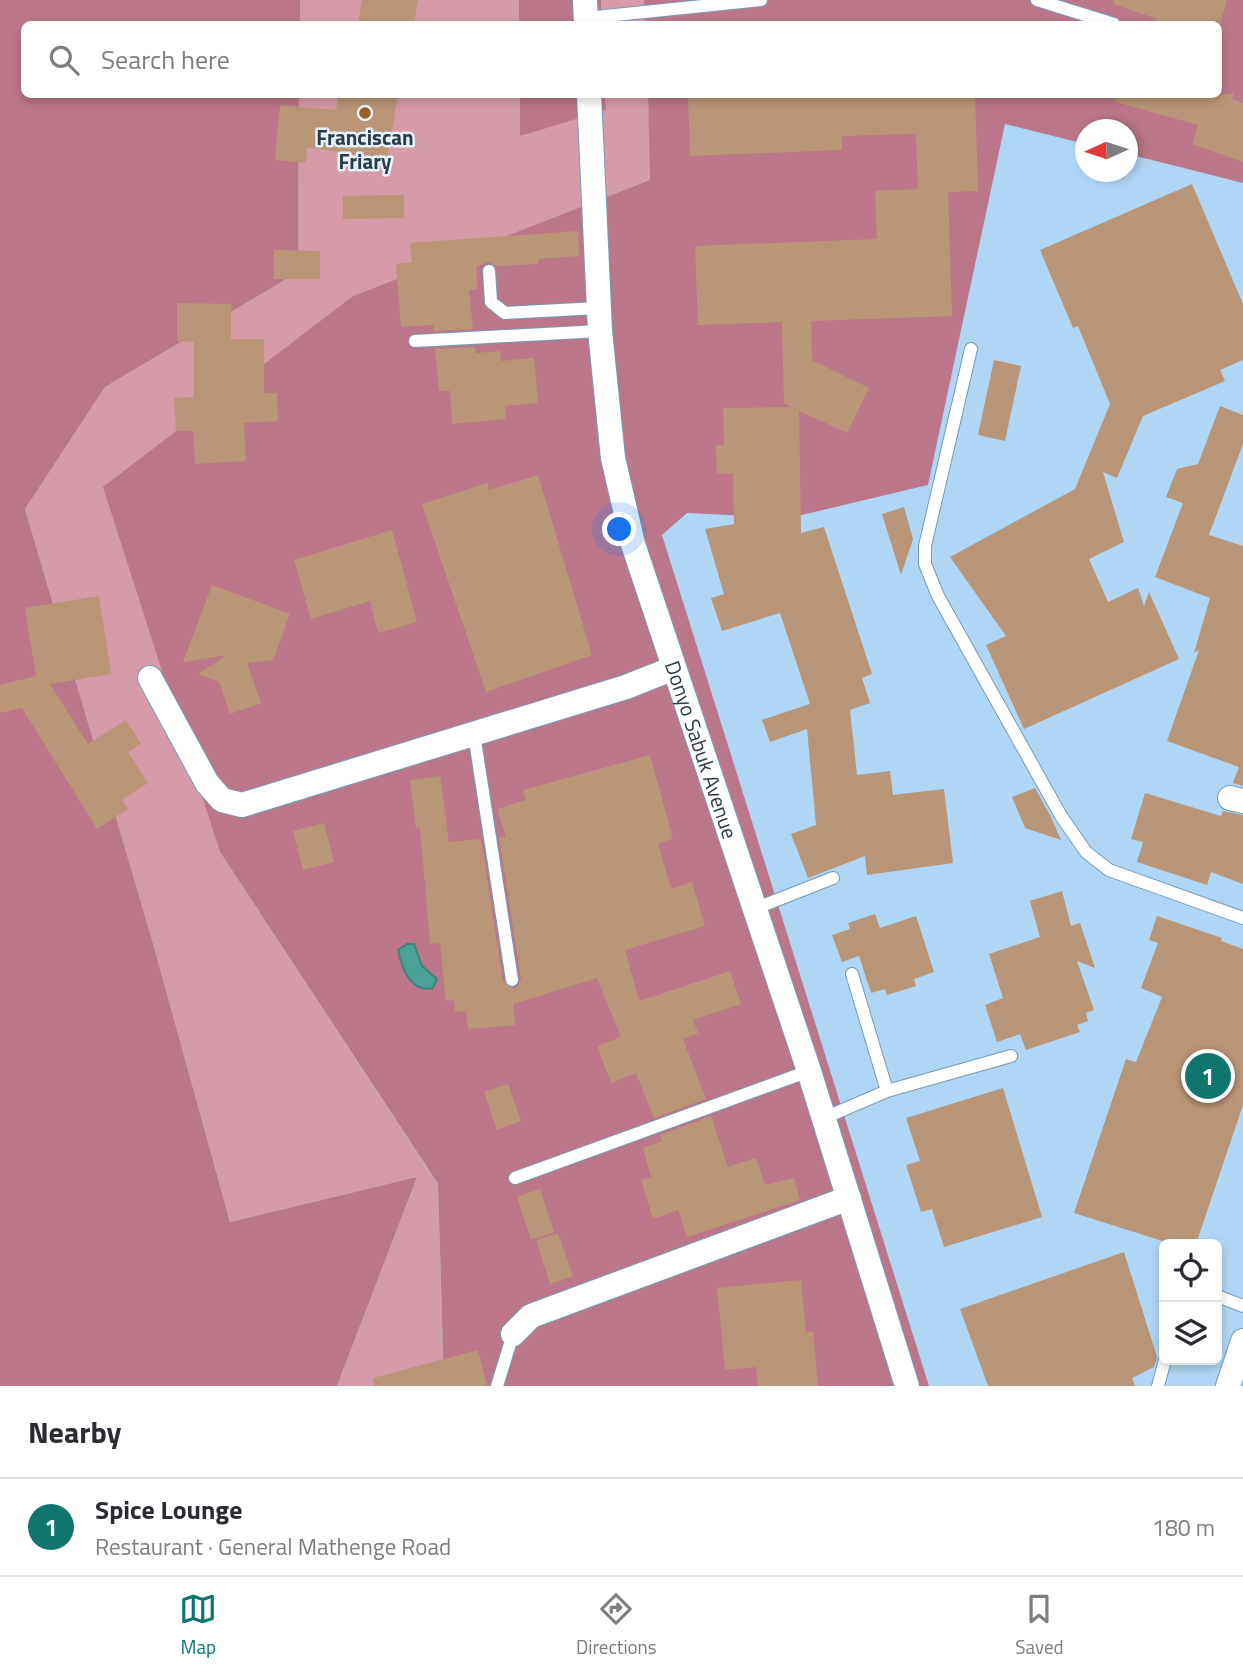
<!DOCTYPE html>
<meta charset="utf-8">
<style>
body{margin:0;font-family:"Titillium Web",sans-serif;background:#f2f2f3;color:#2b2b33}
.controls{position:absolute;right:21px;bottom:21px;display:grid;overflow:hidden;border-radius:10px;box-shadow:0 4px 10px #0003}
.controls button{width:63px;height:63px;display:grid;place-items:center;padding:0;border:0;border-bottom:2px solid #e1e1e2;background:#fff;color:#2b2b33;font:35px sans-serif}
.compass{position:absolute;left:1075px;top:119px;width:63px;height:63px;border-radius:50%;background:#fff;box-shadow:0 4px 10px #0003;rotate:267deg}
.you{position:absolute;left:620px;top:530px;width:24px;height:24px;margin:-18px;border:5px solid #fff;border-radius:50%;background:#1a73e8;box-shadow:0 0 0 10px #1a73e833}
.badge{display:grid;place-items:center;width:46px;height:46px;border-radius:50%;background:#0f766e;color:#fff;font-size:23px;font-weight:700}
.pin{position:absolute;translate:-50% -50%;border:4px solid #fff;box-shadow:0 2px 7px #0006}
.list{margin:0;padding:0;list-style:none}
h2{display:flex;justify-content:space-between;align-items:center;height:91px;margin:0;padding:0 28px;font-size:30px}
h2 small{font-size:23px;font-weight:400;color:#7c7c81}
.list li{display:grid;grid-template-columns:46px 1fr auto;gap:21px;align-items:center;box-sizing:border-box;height:98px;padding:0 28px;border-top:2px solid #e1e1e2}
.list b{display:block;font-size:26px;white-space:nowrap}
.list p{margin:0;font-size:23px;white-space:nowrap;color:#7c7c81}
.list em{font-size:23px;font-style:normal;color:#7c7c81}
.icon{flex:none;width:38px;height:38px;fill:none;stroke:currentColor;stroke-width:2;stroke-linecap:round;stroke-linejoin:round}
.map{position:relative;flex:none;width:1243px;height:1386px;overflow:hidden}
.search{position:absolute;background:#fff;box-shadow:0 4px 10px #0003;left:21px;right:21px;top:21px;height:77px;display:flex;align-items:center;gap:18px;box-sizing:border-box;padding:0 24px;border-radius:10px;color:#7c7c81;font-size:26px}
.sheet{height:189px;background:#fff}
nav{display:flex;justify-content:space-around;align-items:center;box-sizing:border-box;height:98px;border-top:2px solid #e1e1e2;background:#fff;font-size:19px;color:#7c7c81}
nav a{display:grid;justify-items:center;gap:4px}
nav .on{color:#0f766e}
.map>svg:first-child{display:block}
.green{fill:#d59ba9}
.forest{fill:#bb7789}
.water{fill:#49a295;stroke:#40837e;stroke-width:2}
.building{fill:#b99678}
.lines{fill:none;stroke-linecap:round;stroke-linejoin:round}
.lane-casing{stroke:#769bb7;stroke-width:14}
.street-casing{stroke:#769bb7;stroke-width:26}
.lane{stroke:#fff;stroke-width:12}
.street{stroke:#fff;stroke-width:24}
.poi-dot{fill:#9b5f21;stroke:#e7f3fc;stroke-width:2.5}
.labels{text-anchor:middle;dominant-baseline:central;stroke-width:5;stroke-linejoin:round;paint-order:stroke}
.poi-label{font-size:21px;font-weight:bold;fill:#2c3c48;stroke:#e7f3fc}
.street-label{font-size:21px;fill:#2c3c48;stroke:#e7f3fc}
</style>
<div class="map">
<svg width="1243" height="1386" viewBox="0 0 1243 1386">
<rect width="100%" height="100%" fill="#afd6f4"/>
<path class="green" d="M300,0h219v24h-219z
M601,0h43l1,24h-43z
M299,95h221v40l86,-25v-15h42l3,85 -298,116 -133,556 218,333 6,201h-107l80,-209 -187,45 -78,-282 -127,-431 80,-122 193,-115z"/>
<path class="forest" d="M0,0h300v24h-276v70l275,1 -1,177 -193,115 -80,122 127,431 78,282 187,-45 -80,209h-337z
M519,0h82l1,24h-83z
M644,0h599v183l-115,-29v-24h-42l-1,14 -80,-20 -77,361 -139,33 -102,-5 -25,22 267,851h-485l-6,-202 -218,-332 -117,-365 250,-191 297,-116 -2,-85 570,-1v-70h-573z
M520,95h85l1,15 -86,26z"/>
<path class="water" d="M407,944h7l8,22 15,13 -4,9c-23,5 -31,-20 -35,-38z"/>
<path class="building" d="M362,0h56l-4,24h-56z
M1114,0h113l-7,24h-64l1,-5 -44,-15z
M339,94h59l-11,66 -80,-13 -1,16 -31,-3 5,-55 56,5z
M688,94h287l3,97 -30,1 4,124 -141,5 1,39 57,28 -22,45 -48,-22 2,122 23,-6 48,147 -10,4 8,25 -20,7 7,65 33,-4 3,24 51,-6 9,74 -86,12 -2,-19 -57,22 -17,-44 25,-9 -9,-96 -37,13 -8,-22 48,-16 -30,-91 -58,18 -11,-33 13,-4 -19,-65 29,-5 -1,-51 -16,1 -1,-29h8l-1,-37 68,-1 -7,-4 -2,-81 -84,3 -3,-79 182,-7 -2,-48 43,-2 -2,-55 -74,2v14l-152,6z
M1116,94h118l-2,5 11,4v59l-51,-18 6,-19 -83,-23z
M1192,184l51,120v56l-23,10 5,11 -82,35 -26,62 -14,-6 21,70 -35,17 19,43 30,-14 6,18 5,-14 30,67 -155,70 -38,-84 20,-9 -56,-79 125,-68 35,-85 -32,-78 -5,2 -33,-78z
M404,195v23l-61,1v-23z
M578,231l1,25 -41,3v5l-42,2 -8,-4 -12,5 2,22 -9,1 4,39 -39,2 -1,-6 -32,2 -5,-63 16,-2 -2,-19z
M274,250l46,1v28h-46z
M177,303l54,1v35h33v54h13l1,28 -34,2 2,38 -51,3 -2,-33h-17l-2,-33 20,-1v-55l-17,-1z
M475,347l1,6 24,-2 1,10 33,-3 4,45 -33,3 1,13 -54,5 -2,-33h-11l-4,-42z
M994,360l27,6 -16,75 -27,-6z
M1220,406l23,9v29l-34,91 34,11v240l-10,-3 6,-16 -72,-26 32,-91 -5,3 16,-55 -55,-21 28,-74 -17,-6 11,-28 21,-5z
M538,475l54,180 -106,37 -64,-188 65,-21 2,7z
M904,507l9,32 -12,36 -19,-61z
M392,530l25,92 -39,11 -8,-32 -59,18 -17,-59z
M212,585l78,29 -17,46 -26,3 14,40 -31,11 -11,-32 -21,-8 29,-19 -44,7z
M99,596l12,78 -61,10 38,60 38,-24 15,24 -13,8 20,31 -26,17 6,9 -31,20 -75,-121 -22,5v-28l36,-9 -11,-68z
M650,755l23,84 -15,4 13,46 21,-7 13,44 -80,24 14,51 91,-30 11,33 -48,16 5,13 -15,6 23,60 -52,19 -18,-45 -25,10 -14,-37 24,-9 -24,-59 -84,26 2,21 -47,4 -2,-18 -11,1 -1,-12 -8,1 -6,-58 -10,1 -10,-117 -4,1 -6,-48 30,-4 9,66 32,-3 22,142 10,8 5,-3 3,-7 -22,-142h7l-9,-28 29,-9 -3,-10z
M1035,788l16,29 10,23 -36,-12 -13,-31z
M1145,793l76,23 2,-5 20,4v69l-32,-12 -4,13 -70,-23 6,-20 -12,-3z
M324,823l10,39 -31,8 -10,-39z
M1062,891l9,35 9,-3 15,45 -18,-7 17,49 -8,3 2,8 -11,4 3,7 -54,18 -6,-16 -23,8 -12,-37 18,-7 -14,-44 51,-17 -10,-36z
M875,914l5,14 36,-12 18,56 -20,7 2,7 -29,9 -2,-6 -14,4 -12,-37 -17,6 -10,-27 18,-6 -2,-6z
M1157,916l65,22 -1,3 22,8v156l-47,139h-24l-98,-31 52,-154 10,3 26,-65 -21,-9 17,-45 -9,-3z
M508,1084l13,37 -24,9 -13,-38z
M1003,1088l39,129 -98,30 -12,-38 -11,3 -15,-47 14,-4 -14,-43z
M711,1116l17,51 28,-9 9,27 29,-7 6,22 -113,37 -9,-27 -25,9 -12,-39 10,-3 -8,-29 19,-7 -2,-6z
M540,1189l14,43 -23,8 -14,-43z
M558,1233l15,43 -23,8 -14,-44z
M1124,1252l33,105 -3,10 -22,11 3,8h-147l-28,-77z
M801,1280l5,52 7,-1 5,55h-60l-2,-19 -31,3 -8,-82z
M478,1350l9,36h-113l-1,-8z"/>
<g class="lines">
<defs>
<path id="lane" d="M1037,0l77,24
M586,18l175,-18
M489,271l2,31 14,11 94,-5
M415,341l185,-10
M971,349l-46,197v18l13,32 123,220 25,36 23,18 134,48
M474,734l38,246
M754,909l79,-31
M852,974l35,117 124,-35
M824,1118l63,-27
M515,1178l294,-107
M1217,1296l26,10
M497,1386l16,-52
M1158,1386l7,-26"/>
<g id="street">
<path d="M585,0l1,24"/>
<path id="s1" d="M589,94l11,237 13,127 20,86 176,527 98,315"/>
<path d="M150,678l57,105 15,17 20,5 384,-118 48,-19"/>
<path d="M1230,798l13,3"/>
<path d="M513,1334l18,-18 318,-118"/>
<path d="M1228,1386l15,-45"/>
</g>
</defs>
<use href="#lane" class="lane-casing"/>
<use href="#street" class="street-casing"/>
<use href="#lane" class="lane"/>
<use href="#street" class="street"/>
</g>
<circle class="poi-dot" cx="365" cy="113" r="7"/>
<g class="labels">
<g class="poi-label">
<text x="365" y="137">Franciscan<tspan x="365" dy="24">Friary</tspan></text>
</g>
<g class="street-label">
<text stroke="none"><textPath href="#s1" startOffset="670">Donyo Sabuk Avenue</textPath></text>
</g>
</g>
</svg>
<div class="controls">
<button><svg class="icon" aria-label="locate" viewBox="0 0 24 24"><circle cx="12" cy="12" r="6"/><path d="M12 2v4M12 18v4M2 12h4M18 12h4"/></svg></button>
<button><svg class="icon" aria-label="layers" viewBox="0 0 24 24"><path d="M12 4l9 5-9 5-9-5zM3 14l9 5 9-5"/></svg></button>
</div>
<svg class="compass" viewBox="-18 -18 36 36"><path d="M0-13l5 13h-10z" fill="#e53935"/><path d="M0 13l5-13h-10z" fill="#7c7c81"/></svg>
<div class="you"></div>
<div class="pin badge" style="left:1208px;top:1076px">1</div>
<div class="search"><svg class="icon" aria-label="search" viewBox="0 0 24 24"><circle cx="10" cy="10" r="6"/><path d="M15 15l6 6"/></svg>Search here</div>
</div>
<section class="sheet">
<h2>Nearby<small></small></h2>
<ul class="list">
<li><span class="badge">1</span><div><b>Spice Lounge</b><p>Restaurant · General Mathenge Road</p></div><em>180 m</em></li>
</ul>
</section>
<nav>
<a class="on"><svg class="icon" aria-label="map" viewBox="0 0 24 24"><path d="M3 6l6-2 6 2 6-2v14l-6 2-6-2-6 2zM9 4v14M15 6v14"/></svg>Map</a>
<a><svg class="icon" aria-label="directions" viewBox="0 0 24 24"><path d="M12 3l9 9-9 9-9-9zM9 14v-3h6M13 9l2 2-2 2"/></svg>Directions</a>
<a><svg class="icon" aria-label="saved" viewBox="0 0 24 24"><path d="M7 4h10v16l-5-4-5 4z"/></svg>Saved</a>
</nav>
